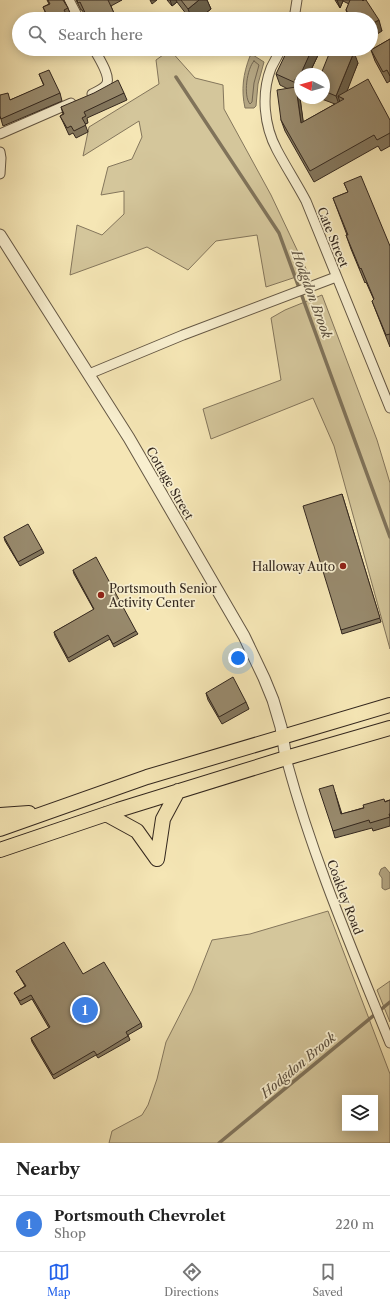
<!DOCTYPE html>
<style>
body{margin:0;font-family:"Libre Caslon Text",serif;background:#f2f2f2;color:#222}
.controls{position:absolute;right:12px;bottom:12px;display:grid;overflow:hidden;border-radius:0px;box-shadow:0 2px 10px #0003}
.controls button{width:36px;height:36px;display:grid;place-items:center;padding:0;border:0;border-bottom:1px solid #e0e0e0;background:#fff;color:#222;font:20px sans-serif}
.compass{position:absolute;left:294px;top:68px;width:36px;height:36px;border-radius:50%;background:#fff;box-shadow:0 2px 10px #0003;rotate:275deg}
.you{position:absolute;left:238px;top:658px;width:14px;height:14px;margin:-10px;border:3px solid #fff;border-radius:50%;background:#1a73e8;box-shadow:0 0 0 6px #1a73e833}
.badge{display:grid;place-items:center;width:26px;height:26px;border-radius:50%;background:#2563eb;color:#fff;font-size:13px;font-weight:700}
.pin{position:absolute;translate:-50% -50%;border:2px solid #fff;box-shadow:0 1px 4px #0006}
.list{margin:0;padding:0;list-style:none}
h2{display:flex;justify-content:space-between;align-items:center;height:52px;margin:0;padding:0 16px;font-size:17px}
h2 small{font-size:13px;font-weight:400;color:#767676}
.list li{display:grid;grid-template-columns:26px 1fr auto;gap:12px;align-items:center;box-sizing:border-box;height:56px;padding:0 16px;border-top:1px solid #e0e0e0}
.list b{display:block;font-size:15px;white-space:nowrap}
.list p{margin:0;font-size:13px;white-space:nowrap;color:#767676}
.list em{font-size:13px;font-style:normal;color:#767676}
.icon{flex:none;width:22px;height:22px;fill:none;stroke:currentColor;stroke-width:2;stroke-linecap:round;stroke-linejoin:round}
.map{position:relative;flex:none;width:390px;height:1143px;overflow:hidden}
.search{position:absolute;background:#fff;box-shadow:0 2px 10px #0003;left:12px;right:12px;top:12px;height:44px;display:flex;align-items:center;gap:10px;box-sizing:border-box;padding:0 14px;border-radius:22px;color:#767676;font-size:15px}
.sheet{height:108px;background:#fff}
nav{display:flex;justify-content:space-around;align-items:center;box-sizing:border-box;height:56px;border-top:1px solid #e0e0e0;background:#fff;font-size:11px;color:#767676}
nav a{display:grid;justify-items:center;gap:2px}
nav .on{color:#2563eb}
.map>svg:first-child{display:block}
.green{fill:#d4c69b;stroke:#84765c;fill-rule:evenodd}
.water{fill:#b3a582;stroke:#80735a}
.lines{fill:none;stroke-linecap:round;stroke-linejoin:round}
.shore{stroke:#736650;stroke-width:1}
.stream{stroke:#80735a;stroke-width:3.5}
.minor-casing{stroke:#645744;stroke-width:11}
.tertiary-casing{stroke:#645744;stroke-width:13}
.primary-casing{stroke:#33271e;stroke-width:16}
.minor{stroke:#f8efcf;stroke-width:9}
.tertiary{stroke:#f8efcf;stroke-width:11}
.primary{stroke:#f5e6b5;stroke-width:14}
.wall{fill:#83775e;stroke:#33271e}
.shaded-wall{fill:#6a614c;stroke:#33271e}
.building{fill:#988a6d;stroke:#33271e}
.poi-dot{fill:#8f2418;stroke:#f8efcf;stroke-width:1.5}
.labels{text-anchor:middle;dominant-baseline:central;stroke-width:3.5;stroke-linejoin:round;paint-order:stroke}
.street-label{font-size:12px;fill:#33271e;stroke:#f8efcf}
.poi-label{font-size:12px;fill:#33271e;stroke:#f8efcf;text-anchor:end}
.water-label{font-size:13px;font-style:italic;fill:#594d3c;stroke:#f8efcf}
</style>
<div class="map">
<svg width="390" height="1143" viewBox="0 0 390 1143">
<rect width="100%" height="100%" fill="#f5e6b5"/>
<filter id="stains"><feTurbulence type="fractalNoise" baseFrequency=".005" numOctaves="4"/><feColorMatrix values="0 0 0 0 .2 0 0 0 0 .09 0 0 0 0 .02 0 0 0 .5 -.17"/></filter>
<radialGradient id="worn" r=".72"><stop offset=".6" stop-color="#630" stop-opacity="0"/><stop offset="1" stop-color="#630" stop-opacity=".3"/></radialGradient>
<path class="green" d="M170,50l25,28 28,7 1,24 47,86 37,78 -42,14 -9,-52 -41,6 -28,29 -41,-23 -77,28 7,-50 25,10 22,-21v-23l-23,4 7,-28 24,-8 10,-22 -3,-16 -56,35 6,-29 70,-43 -3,-24z
M322,295l55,145 13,43v166l-56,-203 -21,-48 -102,41 -8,-30 78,-29 -10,-62 14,-8z
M328,911l62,163v69h-281l3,-12 30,-16 6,-10 9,-26 9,-37 26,-51 20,-51 38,-6zM345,1098h30v30h-30z
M390,981v41l-13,-32z"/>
<path class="water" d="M253,55l11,7 -6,22 -2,22 -2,2h-9c-4,-18 -2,-34 5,-52z
M385,867l5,6v15l-5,2 -3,-2v-10l-3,-4 2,-5z"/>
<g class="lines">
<path class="shore" d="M254,61l5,4 -5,18 -2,19 -2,2c-7,-8 -3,-36 4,-43z"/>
<path class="stream" d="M176,77l103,156 111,304
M219,1143l171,-141"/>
<defs>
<path id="minor" d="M69,0l10,19
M294,19l3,-19
M281,49c-3,6 -7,13 -10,19 -10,26 -7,58 6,82 9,17 20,34 29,51l84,207
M92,94c4,-2 11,-5 14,-9 6,-8 -8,-28 -12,-36
M0,134l71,-31
M0,152l1,6 -1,16
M89,374l94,-39 153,-58
M286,758c26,98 66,191 104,285"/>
<path id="tertiary" d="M0,235l129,203 115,198 20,42 9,22 8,27 5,31"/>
<path id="primary" d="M106,814l31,17 20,28
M0,815l29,-2
M0,829l147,-52 243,-72
M0,850l118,-40 168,-52 104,-30
M157,859l6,-40 15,-28"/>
</defs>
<use href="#minor" class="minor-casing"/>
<use href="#tertiary" class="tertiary-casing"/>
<use href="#primary" class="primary-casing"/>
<use href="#minor" class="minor"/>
<use href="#tertiary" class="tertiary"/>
<use href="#primary" class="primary"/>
</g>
<path class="wall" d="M47,0h17l4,8 3,8 -3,1 1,2h-21l-5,-12 6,-3z
M76,0h46l-11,6 5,13h-29l-5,-9h-1z
M167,0h40l4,9 -13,10h-8l-13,-17 -5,4z
M335,0h27l20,31 -11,-12h-21l-4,-9 3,-6 -6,-3 -3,7z
M390,39v42l-3,2 -12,-22 -4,-11z
M321,49l-12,25h-9v16h-1l1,4h-2l2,4 3,24 32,-18 -16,-6h5v-24l34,-11 -12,28 44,29v26l-9,5 -3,-5 -64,36 -29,-51 -4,-11 7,-31 -8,-4 -4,-11z
M39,74l21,19 2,8 -59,25 -3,-10 10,-16 34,-14z
M124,93l3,7 -40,18 1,5 -3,1 3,8 -12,6 -3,-5 -4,2 -6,-13 -3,-6 3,-2 -2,-7z
M344,183l46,63v101l-18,-46 2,-1 -8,-18 -1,1 -14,-34 -5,-14h1l-14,-37 15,-6z
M342,494l39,128 -39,12 -1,-4z
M4,537l38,12 2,4 -24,13 -15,-25z
M73,570l63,61 2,3 -24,13 -4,-8 -41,23 -14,-26 -1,-4 40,-22 -20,-36z
M206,693l40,9 3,7 -27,15 -14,-24z
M335,792l7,22 48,-14v26l-17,5 -1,-3 -37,10 -2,-7z
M16,971l67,3 58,49 1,4 -14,8 2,5 -32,18 -2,-3 -42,24 -22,-37 -1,-4 18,-10 -17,-29 -11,6 -5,-9 -2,-3 11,-7 -7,-12z"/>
<path class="shaded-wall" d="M150,0h7l-5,4z
M170,0h6l1,2 -5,4z
M199,0h8l4,9 -13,10h-6l-4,-10z
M337,0h6v1l-3,7z
M379,20l3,11 -11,7v-14z
M312,49h9l-12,25h-9z
M354,52l4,11 -14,36 -6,-3 3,9 -1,2 -4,-11z
M300,75v11l-2,-6z
M296,87l4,11 5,36 -4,-11z"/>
<path class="building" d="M48,0h15l5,8 -4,2 5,9h-20l-6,-12 7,-3z
M77,0h31l6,13 -13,6h-13l-8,-17 -2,1z
M181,0h18l-11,9z
M350,0h12l1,1 1,-1h2l13,20 -8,4v-5h-19l-6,-9z
M390,39v37l-3,-6 -4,2 -12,-22z
M288,49h24l-14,31 -3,-1 1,4 -20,-9z
M331,49h15l8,3 -18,44 -12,-5v-17h-3z
M49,70l11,23 -59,26 -1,-3v-21l8,-2 2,7 34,-15 -5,-11z
M368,79l22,41v13l-13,7 -3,-5 -64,36 -29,-51 -4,-30 19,-3 5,36 43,-24 -6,-3z
M118,80l6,13 -40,19 2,4 -4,2 4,7 -12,6 -3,-5 -4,2 -7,-12 4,-2 -3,-7 33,-14z
M361,176l29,70v88l-4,1 -14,-34 2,-2 -13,-31 -1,1 -14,-34h2l-15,-37 15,-6 -4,-9z
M342,494l38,124 -39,12 -38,-124z
M28,524l14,25 -24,13 -14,-25z
M96,557l40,74 -23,13 -5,-9 -40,23 -14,-26 40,-23 -21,-39z
M233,677l13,25 -27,15 -13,-24z
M333,785l8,29 23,-6 -1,-3 21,-6 1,3 5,-2v14h-1l1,3 -20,6 -1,-3 -36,11 -14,-42z
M64,942l19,32 21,-12 37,61 -15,9 2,4 -31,19 -3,-4 -41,24 -22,-37 19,-11 -19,-32 -11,6 -6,-8 12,-7 -10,-15z"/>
<g class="poi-dot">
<circle cx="343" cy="566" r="4"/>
<circle cx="101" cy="595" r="4"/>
</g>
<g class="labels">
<g class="street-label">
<text transform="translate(333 237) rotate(68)">Cate Street</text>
<text transform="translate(170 483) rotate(60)">Cottage Street</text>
<text transform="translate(345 897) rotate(69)">Coakley Road</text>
</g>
<g class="poi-label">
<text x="335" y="566">Halloway Auto</text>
<text x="109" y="588" text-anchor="start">Portsmouth Senior<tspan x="109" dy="14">Activity Center</tspan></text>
</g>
<g class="water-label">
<text transform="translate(312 294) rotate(70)">Hodgdon Brook</text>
<text transform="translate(298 1065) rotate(-40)">Hodgdon Brook</text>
</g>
</g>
<rect width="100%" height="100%" filter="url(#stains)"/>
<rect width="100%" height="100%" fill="url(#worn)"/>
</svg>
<div class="controls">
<button><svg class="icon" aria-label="layers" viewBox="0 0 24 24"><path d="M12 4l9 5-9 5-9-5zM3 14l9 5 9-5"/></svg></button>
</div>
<svg class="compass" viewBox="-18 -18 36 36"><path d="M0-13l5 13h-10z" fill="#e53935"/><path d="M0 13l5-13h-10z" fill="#767676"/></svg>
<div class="you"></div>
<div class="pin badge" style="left:85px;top:1010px;background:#3f7fe0">1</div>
<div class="search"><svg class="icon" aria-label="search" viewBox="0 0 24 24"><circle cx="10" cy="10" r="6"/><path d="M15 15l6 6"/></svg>Search here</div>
</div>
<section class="sheet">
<h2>Nearby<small></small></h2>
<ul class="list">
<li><span class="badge" style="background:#3f7fe0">1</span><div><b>Portsmouth Chevrolet</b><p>Shop</p></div><em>220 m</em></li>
</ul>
</section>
<nav>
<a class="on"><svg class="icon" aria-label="map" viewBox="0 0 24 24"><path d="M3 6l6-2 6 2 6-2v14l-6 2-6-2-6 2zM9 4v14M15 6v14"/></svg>Map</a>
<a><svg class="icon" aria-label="directions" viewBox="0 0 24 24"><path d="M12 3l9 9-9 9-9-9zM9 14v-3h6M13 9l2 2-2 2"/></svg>Directions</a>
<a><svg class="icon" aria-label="saved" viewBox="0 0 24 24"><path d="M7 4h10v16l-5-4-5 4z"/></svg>Saved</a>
</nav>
